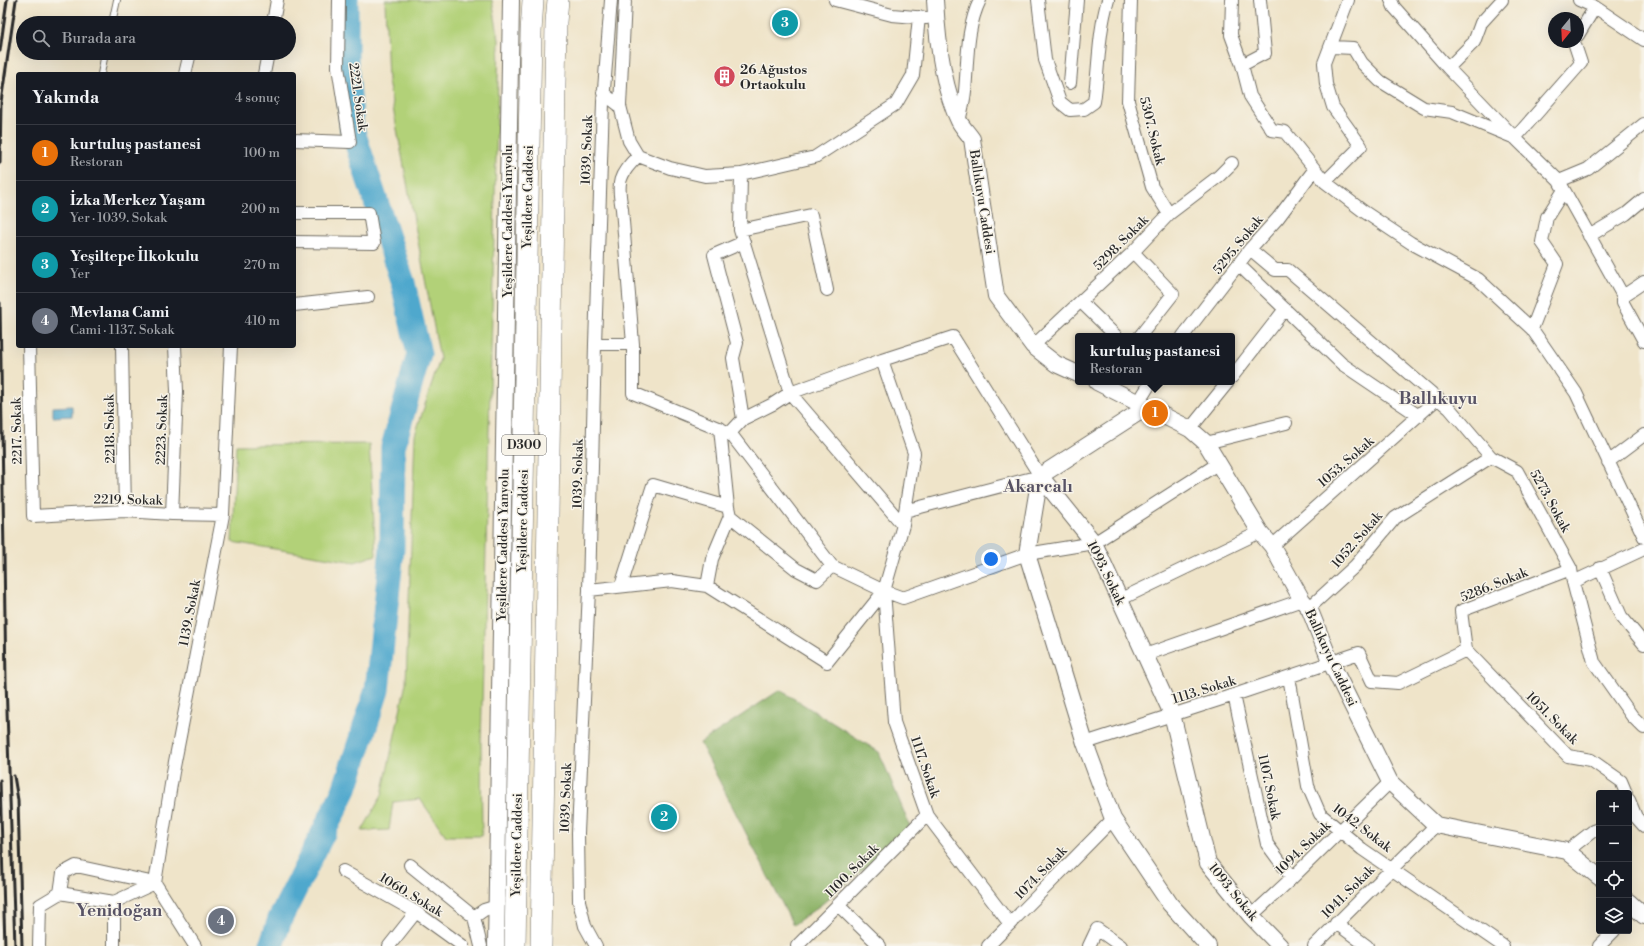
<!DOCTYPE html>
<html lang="tr">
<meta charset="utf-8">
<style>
body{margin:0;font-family:"Libre Bodoni",serif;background:#242831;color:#f1f3f6}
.controls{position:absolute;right:12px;bottom:12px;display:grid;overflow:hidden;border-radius:4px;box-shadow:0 4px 16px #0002}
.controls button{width:36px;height:36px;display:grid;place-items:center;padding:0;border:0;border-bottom:1px solid #363941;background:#171b24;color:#f1f3f6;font:20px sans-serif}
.compass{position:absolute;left:1548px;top:12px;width:36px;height:36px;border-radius:50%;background:#171b24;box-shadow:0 4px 16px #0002;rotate:198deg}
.you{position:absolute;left:991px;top:559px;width:14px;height:14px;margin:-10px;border:3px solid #fff;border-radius:50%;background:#1a73e8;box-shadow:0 0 0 6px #1a73e833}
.badge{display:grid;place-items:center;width:26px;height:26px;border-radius:50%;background:#0b8043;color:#fff;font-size:13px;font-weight:700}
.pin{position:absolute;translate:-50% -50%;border:2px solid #fff;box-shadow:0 1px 4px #0006}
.popup{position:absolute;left:1075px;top:333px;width:160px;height:52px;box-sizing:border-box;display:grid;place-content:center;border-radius:4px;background:#171b24;filter:drop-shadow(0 1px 3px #0005);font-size:13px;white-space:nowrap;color:#9ea1a6}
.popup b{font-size:15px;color:#f1f3f6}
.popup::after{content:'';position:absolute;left:50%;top:100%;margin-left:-8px;border:8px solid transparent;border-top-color:#171b24}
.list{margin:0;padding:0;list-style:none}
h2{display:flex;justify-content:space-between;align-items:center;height:52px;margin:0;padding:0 16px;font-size:17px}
h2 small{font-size:13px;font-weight:400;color:#9ea1a6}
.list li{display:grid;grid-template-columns:26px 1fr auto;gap:12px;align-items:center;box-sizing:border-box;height:56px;padding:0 16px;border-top:1px solid #363941}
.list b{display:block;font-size:15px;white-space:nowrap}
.list p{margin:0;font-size:13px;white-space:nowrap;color:#9ea1a6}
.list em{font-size:13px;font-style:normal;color:#9ea1a6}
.icon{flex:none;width:22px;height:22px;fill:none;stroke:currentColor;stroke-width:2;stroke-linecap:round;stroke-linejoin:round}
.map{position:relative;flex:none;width:1644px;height:946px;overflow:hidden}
.search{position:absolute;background:#171b24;box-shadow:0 4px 16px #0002;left:16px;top:16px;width:280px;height:44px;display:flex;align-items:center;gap:10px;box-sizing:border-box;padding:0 14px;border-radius:22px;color:#9ea1a6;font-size:15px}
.panel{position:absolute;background:#171b24;box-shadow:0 4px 16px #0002;left:16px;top:72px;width:280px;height:276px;border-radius:4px}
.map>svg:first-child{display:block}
.green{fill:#b2d178;stroke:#6e7e52}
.forest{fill:#8db368;stroke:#5c6f4a}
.water{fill:#50a8cd;stroke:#3e6a7c}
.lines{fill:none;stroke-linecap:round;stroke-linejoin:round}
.river{stroke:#50a8cd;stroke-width:25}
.lane-casing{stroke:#706c62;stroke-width:8}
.street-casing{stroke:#706c62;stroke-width:14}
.secondary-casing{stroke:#706c62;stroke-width:18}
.highway-casing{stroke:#706c62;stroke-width:22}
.lane{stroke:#fff;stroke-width:6}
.street{stroke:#fff;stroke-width:12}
.secondary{stroke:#fff;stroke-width:16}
.highway{stroke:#fff;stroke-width:21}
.rail{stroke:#2b2b2b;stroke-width:3}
.labels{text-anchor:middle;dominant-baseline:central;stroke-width:3;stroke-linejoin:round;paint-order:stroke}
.shield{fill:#f7f3e8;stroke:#686764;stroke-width:1}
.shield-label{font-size:12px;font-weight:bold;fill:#2b2b2b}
.poi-label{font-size:13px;font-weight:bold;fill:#2b2b2b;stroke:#f7f3e8;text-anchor:start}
.street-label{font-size:13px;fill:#2b2b2b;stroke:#f7f3e8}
.district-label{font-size:17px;font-weight:bold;fill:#585365;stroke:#f7f3e8}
</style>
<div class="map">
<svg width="1644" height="946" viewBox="0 0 1644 946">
<rect width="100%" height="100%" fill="#f7f3e8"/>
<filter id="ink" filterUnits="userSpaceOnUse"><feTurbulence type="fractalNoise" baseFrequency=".025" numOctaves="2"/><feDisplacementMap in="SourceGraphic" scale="8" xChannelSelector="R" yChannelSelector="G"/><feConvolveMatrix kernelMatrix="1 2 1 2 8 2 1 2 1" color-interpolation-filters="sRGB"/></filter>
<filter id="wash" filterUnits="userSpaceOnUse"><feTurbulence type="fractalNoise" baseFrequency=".012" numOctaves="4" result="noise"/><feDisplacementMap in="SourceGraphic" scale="16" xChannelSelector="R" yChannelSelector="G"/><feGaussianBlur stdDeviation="0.9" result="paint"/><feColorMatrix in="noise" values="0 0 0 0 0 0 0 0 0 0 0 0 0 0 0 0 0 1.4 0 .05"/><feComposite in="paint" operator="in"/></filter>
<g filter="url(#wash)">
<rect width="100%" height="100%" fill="#efe4c9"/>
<path class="green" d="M385,0h107l7,40 -18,704 1,92h-36l-26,-37 -27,3 -4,28 -27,1 20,-36 24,-112 9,-248 25,-76 -52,-278z
M369,444l7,111 -21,7 -123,-20 4,-97z"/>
<path class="forest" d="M780,690l99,62 32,77 -89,75 -29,21 -93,-182z"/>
<path class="water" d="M72,406v10l-19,1v-10z"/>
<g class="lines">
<path class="river" d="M271,946l9,-27 64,-128 33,-101 15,-141 1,-102 26,-93 -16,-71 -51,-154 -6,-67v-62"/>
</g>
</g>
<g filter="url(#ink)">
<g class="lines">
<defs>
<path id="lane" d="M112,23l5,-23
M101,74l4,-21"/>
<path id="street" d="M835,0l57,15 35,3
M1038,0l7,60 15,42 10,8 14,-1 10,-7c5,-34 4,-69 14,-102
M1131,0l-3,101 24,86 17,27
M1232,0l-1,35 11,30 8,31 22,34 13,2 40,50 38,29 48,32 67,36 54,50 44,64 68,144
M1391,0l3,7 54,61 67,70 44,43 64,115v7l21,38
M1579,0l16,7 49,33
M273,23l4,-23
M1578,35l17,-28
M1332,47l21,1 9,15 18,18 44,27 28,4 63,26 66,-75 -7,-21
M1242,65l23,-12 -5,-53
M1448,68l26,-26 7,-19 21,-23
M185,74l5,-21
M264,74l4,-21
M1070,83l7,-83
M603,93l17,13 9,35 9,15 32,12 35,8 36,-2 74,-17 81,-53 17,-29 6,-58
M620,106l5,-106
M959,122c2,-10 5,-20 6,-31 3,-31 1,-62 15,-91
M294,140l56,2 -12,-75 1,-67
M741,174l-1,56 50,163 113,132
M1559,181l29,-12 56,-45
M1325,182l36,-36 -28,-39 -7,-23 -2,-21 24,-63
M294,213h75l5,30 -80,-1
M740,230l71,-15 16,75
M1589,236l37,-22 18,-15
M1250,249l25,21h13l162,139 41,48 26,14 54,98 2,13 21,80 38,54 12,12
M1133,252l40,42 -33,42
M1239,265l103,99 77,52
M1623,296l21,-14
M1081,302l35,34
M294,305l74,-8
M1532,329l25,-65 -15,-22 5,-25 17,-27
M1183,336l67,-87 28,-31 36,-48
M595,344h38v49l97,40 102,133 52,25 19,7 124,-44 67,-11 125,-80
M633,344l-11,-135c-5,-26 -4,-34 16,-53
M29,346l4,170 92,-5 47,3 51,1
M122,346l3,165
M1033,346l100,-94 36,-38 50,-38 13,-13
M1232,377l53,-68
M1138,403l13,-21
M743,419l-10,-61 4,-15 -23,-88 30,-13
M720,428l8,79
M1190,429l38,-47
M730,433l13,-14 30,-15 17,-11 92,-33 71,-23 87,139 -135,35
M1206,443l80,-20
M1608,462l36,-27
M172,514l5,-123 -2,-45
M730,516l66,53 21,11 15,-14
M1272,546l166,-148
M1600,568l21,48 23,28
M1573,582l71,-33
M621,586l32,-101 75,22 2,9 -18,43 -5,27
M589,590l83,-9 35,5 120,76 57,-71 19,-66 11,-72 -32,-93
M884,591l10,131 33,93 83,109
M1119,600l141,-68
M1309,608l46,-42 40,-48 96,-61
M1466,650l102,106 23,4 30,21 5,12
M1466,650l-5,-39 110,-42
M1145,655l157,-55
M1289,677l19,109 12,28 42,35 141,97
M1234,695l33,149 25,34
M1085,743l149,-48 125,-42 13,28 26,2 68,-33
M1629,800l7,17 8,9
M1567,851l26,-20 6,-2
M410,865l64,52 7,29
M343,871l73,41 47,34
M60,893l3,-20 13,-7 79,17 18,-111 50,-257 8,-169
M60,893l54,9 41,-19 40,63
M838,905l42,41
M1251,916l41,-38 98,-96
M474,917l10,-7 13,-4
M1336,923l31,23
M39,946l1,-41 20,-12
M114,946v-44
M389,946l27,-34
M596,946l-11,-20 -6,-25 -1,-68 11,-243 6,-246 8,-242 8,-102
M797,946l130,-131
M988,946l125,-127
M1089,946l8,-17 24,17
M1314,946l122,-121
M1599,946l15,-15"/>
<path id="secondary" d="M935,0c2,36 8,89 24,121 3,6 9,12 13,18l24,157 37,50 23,18 22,10
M1097,382l93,47 16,14 54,89 12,14 30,54 7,8 22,55 59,119 46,43 131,26 32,26
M1040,476l54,67 78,171 36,149 43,53 29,30
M1040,476l-13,78 58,189 28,76 57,85 38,42
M1040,476l107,-69
M1629,902l15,14
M496,946l15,-946"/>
<path id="highway" d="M515,946l16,-914 2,-32
M541,946l15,-924 2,-22"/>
</defs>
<use href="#lane" class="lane-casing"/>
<use href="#street" class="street-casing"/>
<use href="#secondary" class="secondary-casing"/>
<use href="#highway" class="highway-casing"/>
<use href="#lane" class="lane"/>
<use href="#street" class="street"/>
<use href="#secondary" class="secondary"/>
<use href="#highway" class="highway"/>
<path class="rail" d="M0,51l7,-51
M0,163l1,-61 15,-102
M0,303l6,378 9,265
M14,776l4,24 4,146
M0,780l5,166"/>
</g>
</g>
<defs>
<symbol id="building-disc" viewBox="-11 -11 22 22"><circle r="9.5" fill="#d1495b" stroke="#f7f3e8"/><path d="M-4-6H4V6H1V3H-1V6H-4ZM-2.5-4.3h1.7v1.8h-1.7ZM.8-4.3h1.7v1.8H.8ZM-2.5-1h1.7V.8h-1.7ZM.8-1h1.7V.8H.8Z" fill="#fff"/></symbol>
</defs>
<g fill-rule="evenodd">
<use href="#building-disc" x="712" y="64" width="25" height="25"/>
</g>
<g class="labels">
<rect class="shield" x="502" y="435" width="44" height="20" rx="3"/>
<g class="shield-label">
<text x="524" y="445">D300</text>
</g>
<g class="poi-label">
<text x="740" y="70">26 Ağustos<tspan x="740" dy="15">Ortaokulu</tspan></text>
</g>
<g class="street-label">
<text transform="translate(358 97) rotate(82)">2221. Sokak</text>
<text transform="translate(1152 131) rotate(76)">5307. Sokak</text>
<text transform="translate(587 150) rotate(-88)">1039. Sokak</text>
<text transform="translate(528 197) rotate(-89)">Yeşildere Caddesi</text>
<text transform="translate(982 202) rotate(81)">Ballıkuyu Caddesi</text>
<text transform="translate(508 221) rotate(-90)">Yeşildere Caddesi Yanyolu</text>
<text transform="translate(1121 243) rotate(-45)">5298. Sokak</text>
<text transform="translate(1238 245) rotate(-51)">5295. Sokak</text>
<text transform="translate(110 429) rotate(-91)">2218. Sokak</text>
<text transform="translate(162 430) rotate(-88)">2223. Sokak</text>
<text transform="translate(17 431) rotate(-91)">2217. Sokak</text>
<text transform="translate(1346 462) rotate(-41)">1053. Sokak</text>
<text transform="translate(578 474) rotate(-89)">1039. Sokak</text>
<text transform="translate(128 500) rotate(1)">2219. Sokak</text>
<text transform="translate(1550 501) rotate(61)">5273. Sokak</text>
<text transform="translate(523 521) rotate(-89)">Yeşildere Caddesi</text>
<text transform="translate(1357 540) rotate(-49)">1052. Sokak</text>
<text transform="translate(503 545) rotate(-89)">Yeşildere Caddesi Yanyolu</text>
<text transform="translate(1106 573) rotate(64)">1093. Sokak</text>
<text transform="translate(1494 585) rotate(-22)">5286. Sokak</text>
<text transform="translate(190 613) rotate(-79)">1139. Sokak</text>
<text transform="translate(1331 658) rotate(65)">Ballıkuyu Caddesi</text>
<text transform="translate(1204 690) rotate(-17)">1113. Sokak</text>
<text transform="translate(1552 718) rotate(45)">1051. Sokak</text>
<text transform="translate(925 767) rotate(71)">1117. Sokak</text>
<text transform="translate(1269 787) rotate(78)">1107. Sokak</text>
<text transform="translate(566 798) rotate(-88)">1039. Sokak</text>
<text transform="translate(1362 828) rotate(37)">1042. Sokak</text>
<text transform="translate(517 845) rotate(-89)">Yeşildere Caddesi</text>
<text transform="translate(1303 848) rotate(-44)">1094. Sokak</text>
<text transform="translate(852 871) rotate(-45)">1100. Sokak</text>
<text transform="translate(1041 873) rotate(-46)">1074. Sokak</text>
<text transform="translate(1233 892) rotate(51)">1093. Sokak</text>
<text transform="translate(1348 892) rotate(-45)">1041. Sokak</text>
<text transform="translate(411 895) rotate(31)">1060. Sokak</text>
</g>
<g class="district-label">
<text x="1438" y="399">Ballıkuyu</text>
<text x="1038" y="487">Akarcalı</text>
<text x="119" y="911">Yenidoğan</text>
</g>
</g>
</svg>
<div class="controls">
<button>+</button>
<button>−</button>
<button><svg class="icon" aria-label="locate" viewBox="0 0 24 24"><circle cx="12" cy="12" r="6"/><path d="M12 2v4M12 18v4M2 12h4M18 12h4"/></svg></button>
<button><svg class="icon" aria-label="layers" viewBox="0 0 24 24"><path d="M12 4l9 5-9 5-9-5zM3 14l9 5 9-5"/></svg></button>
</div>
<svg class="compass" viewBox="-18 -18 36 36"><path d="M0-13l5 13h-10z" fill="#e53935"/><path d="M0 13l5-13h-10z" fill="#9ea1a6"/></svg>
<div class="you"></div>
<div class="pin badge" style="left:1155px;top:413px;background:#e8710a">1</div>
<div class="popup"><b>kurtuluş pastanesi</b>Restoran</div>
<div class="pin badge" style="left:664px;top:817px;background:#0f9aa8">2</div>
<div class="pin badge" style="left:785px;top:23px;background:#0f9aa8">3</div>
<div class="pin badge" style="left:221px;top:921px;background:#6b7280">4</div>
<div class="search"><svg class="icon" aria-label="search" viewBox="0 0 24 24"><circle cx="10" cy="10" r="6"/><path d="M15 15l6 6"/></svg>Burada ara</div>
<section class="panel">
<h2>Yakında<small>4 sonuç</small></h2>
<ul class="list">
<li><span class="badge" style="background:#e8710a">1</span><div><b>kurtuluş pastanesi</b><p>Restoran</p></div><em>100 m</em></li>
<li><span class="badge" style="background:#0f9aa8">2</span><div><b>İzka Merkez Yaşam</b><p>Yer · 1039. Sokak</p></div><em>200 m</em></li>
<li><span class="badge" style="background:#0f9aa8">3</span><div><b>Yeşiltepe İlkokulu</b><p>Yer</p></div><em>270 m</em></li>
<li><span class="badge" style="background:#6b7280">4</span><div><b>Mevlana Cami</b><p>Cami · 1137. Sokak</p></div><em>410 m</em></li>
</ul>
</section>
</div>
